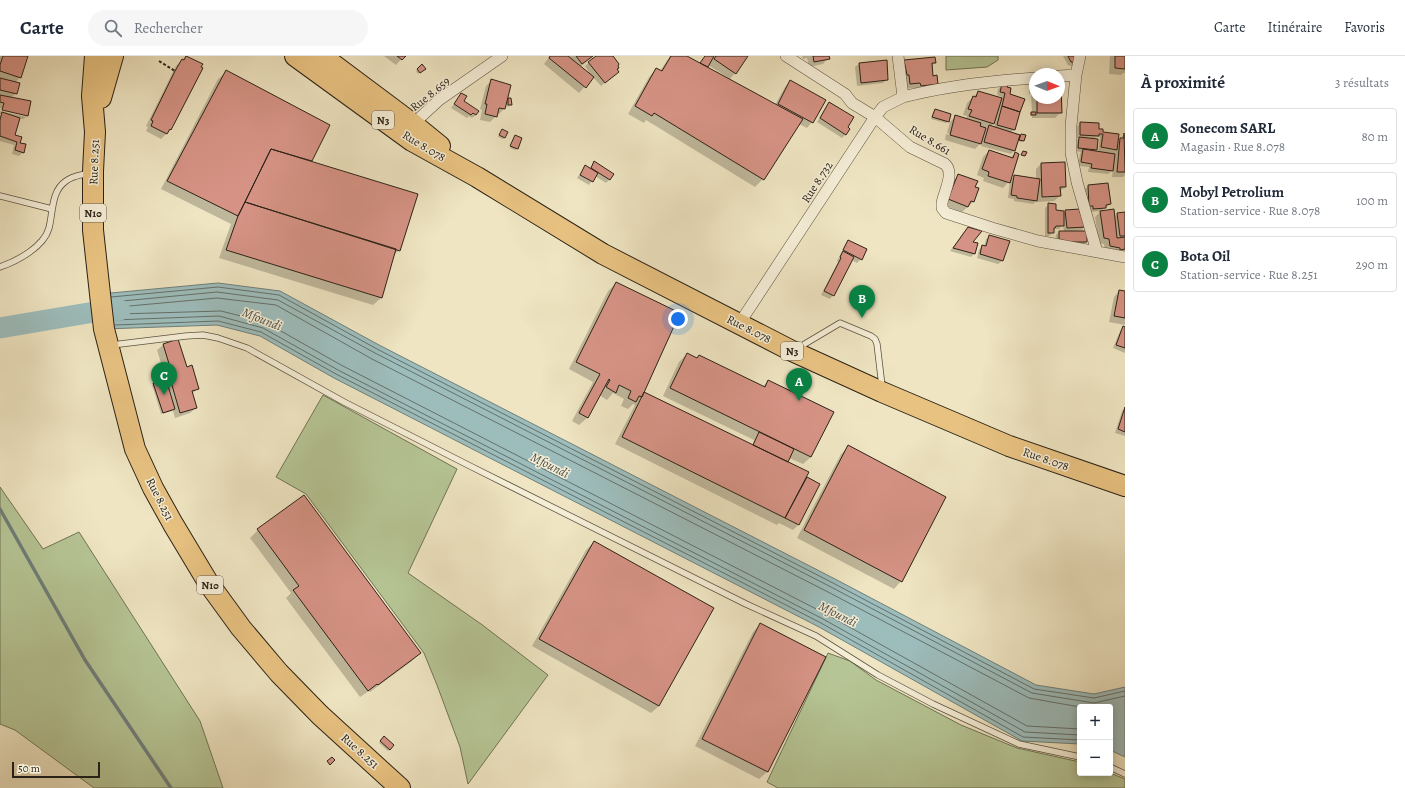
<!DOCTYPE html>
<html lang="fr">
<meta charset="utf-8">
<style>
body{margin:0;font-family:Alegreya,serif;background:#f6f6f7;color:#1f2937}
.controls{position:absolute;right:12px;bottom:12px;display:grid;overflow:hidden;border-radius:4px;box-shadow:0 2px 10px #0003}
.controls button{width:36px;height:36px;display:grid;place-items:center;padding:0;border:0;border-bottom:1px solid #e0e1e3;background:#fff;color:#1f2937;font:20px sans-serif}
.compass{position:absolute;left:1029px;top:12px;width:36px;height:36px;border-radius:50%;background:#fff;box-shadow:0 2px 10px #0003;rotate:91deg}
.scale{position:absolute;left:12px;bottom:10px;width:88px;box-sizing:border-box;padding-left:4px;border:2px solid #2b2217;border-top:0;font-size:11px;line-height:14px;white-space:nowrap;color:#2b2217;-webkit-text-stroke:3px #f5eed7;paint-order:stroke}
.you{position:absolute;left:678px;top:263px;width:14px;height:14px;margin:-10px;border:3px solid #fff;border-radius:50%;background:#1a73e8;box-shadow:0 0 0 6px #1a73e833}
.badge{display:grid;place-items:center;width:26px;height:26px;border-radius:50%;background:#0b8043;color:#fff;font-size:13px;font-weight:700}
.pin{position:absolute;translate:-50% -33px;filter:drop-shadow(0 1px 2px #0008)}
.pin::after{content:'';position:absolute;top:21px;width:14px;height:12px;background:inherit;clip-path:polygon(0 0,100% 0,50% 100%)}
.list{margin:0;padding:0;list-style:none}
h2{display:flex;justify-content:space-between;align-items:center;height:52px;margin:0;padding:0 16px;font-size:17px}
h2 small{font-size:13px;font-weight:400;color:#747a83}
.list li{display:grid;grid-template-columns:26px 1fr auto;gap:12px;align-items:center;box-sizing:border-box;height:56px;margin:0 8px 8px;padding:0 8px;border:1px solid #e0e1e3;border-radius:4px}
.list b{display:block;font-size:15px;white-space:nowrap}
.list p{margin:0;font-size:13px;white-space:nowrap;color:#747a83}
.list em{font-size:13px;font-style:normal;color:#747a83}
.icon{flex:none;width:22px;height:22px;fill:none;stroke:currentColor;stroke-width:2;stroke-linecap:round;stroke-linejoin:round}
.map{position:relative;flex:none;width:1125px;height:732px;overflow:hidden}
header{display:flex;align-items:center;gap:24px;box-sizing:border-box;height:56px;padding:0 20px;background:#fff;border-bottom:1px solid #e0e1e3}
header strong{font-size:19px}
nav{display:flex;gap:22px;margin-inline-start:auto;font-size:14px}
.search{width:280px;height:36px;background:#f6f6f7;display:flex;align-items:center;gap:10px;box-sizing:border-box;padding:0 14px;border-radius:22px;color:#747a83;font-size:15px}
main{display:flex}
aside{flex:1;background:#fff}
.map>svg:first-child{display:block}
.green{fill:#b6c595;stroke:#707456}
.water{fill:#9dbdbc;stroke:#6f7f7a}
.shadow{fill:#0003;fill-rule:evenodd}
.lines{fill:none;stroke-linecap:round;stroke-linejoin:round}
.shore{stroke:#64706a;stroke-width:1}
.stream{stroke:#6f7f7a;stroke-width:3.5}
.river{stroke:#9dbdbc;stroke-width:21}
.building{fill:#d69385;stroke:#2b2217}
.lane-casing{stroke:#5c5342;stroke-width:7}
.street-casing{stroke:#5c5342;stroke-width:12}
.highway-casing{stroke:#2b2217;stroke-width:22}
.path{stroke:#2b2217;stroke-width:2;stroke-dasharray:3 2;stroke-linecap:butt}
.lane{stroke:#f5eed7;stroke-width:5.5}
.street{stroke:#f5eed7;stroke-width:11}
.highway{stroke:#e8c281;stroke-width:20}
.labels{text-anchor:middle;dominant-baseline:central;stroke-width:3;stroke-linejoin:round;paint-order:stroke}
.shield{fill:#f5eed7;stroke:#685f51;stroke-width:1}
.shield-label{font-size:11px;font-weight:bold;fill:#2b2217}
.street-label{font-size:12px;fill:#2b2217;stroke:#f5eed7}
.water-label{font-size:13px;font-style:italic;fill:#4d5049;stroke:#f5eed7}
</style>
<header>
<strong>Carte</strong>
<div class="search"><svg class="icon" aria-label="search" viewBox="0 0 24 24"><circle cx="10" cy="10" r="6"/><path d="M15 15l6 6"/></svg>Rechercher</div>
<nav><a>Carte</a><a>Itinéraire</a><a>Favoris</a></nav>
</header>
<main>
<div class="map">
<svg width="1125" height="732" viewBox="0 0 1125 732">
<rect width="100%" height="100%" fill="#efe5c2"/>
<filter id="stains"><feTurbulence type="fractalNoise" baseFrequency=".005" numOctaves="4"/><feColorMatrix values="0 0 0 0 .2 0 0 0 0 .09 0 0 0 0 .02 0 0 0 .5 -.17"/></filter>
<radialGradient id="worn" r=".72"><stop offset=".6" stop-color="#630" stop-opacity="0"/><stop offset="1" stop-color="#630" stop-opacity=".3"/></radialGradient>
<path class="green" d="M946,0h52v4l-11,7 -41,3z
M323,339l134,74 -49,104 73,51 67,51 -80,109 -8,-37 -23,-62 -13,-32 -118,-159 -30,-17z
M0,431l43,62 36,-17 121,189 23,67h-129l-79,-58 -15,-6z
M828,597l22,8 26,19 85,45 56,23 63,14v11h30l15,6v9h-347l-11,-6z"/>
<path class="water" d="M218,227l62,8 99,54 456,234 201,106 58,9 31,-7v70l-15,-7v-43h-30v37l-58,-3 -203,-114 -485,-249 -74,-42 -43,-11 -113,4 -4,-35z"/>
<path class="shadow" d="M0,0h27l-7,21 -5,6 1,10 -5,5 19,4 -4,15v-2l-26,-7z
M186,0l-15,73 -10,10 -15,-8 2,-4 -2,-1 30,-60z
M384,0h20l-8,9z
M550,0h43l-13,11 12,10 -7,-11 12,-10h15l6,16 -17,14 -8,-9 -14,16 -35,-29z
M670,0h14l16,8 5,-8h41l-11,17 -5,6 -22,-14 -2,3 69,37 10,-18 5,-5 22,40 -5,6 -8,-4 -36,55 -8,8 -109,-67 -2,3 -16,-9 21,-37 7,-8 4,2z
M802,0h26v2l-5,6 -14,3 -2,-9 -4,1z
M1063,0h14l-5,10 -4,-1z
M1110,0h15v17h-2l-2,2 -12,-1z
M904,5l31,2 -4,3 1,11 5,7 -22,7v-3l-10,1 -6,-22z
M859,8l28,15 -4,4 -26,3 -2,-19z
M422,10l1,4 -5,4 -2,-3z
M226,16l103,54 -19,36 89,88 -7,7 -11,41 -8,7 -154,-47 12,-34 -70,-35 57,-110z
M492,24l15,19h3l1,6 -4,2 -1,-5 -2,7 -5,5h-2l-1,2 -6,6 -10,-2 2,-10 -2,-1 6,-23z
M1035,26v16h24v-10l2,24 -6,6h-23v-2h-2l2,-3 -1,-19h-2v-6z
M1002,29l3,3 3,7 15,4 -9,31 -4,3 8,6 3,-4 2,6 -1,1 -5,-1 -3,10 -3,3 -30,-8 1,-4 -7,7 -30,-9 1,-6 33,10v-2l-32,-9 3,-11 6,-6 10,3 1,-3 -4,-1 4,-12 11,-11 23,7 1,-2 -5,-2 1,-6zM995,66l-1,6 -4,-1z
M461,38l2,7 13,14 -4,3 -3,-2 -2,2 -16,-10z
M830,47l16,25v6l-4,4 -25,-16 9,-15z
M935,54l13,11 -2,2 -15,-4z
M0,55l26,6 -3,2 -4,-1 -5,18 9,16 -4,4 -7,-2 2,-9 -14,-4v-25l2,-2h-2z
M1080,67l18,7 19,11 8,-7v41l-2,2h-11l1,-7 -5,4 -20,-2 1,-5 -11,-1 2,-12 1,-2 -6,-1 1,-10 3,-3h-2v-11zM1096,81h4l-2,15h-4l2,-2 -2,-11z
M502,74l2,8 -1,1 -5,-2z
M515,80l2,13 -2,1 -5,-2z
M989,95l21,7 5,-5 -6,29 5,-6 22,3v-10l5,-5 24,23 -6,5 1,4 -6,5 -17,1v-2l-4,4 -19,-3v-2l-6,-1 2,-18 -7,8 -20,-7 1,-3 -7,-3 6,-18z
M594,107l16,16 -4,4 -11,-7 -6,9 -12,-7 8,-11 4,2z
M959,119l15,13 -1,14 -11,10 -19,-7 10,-24z
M1088,130l22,18 -9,7 13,6 3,-3 8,-1v41l-20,-3 -1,-7 -5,-1 -4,-26 6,-6 -11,1 -5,-23z
M1049,148l6,7 8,3 3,-3 13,3 6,12 -3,4 -7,1v1l11,10 -4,4 -27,-4 1,-7 3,-3h5l-1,-7 -4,4h-5l-1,3 -4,4h-4v-28z
M964,176l8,11 5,1 -3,10 -3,3 -21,-6z
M990,180l12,25 -4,3 -21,-6 2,-8 3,-4 2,1 2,-8z
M848,185l13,18 -4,4 -5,-3 -19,35 -3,4 -9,-4 17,-33 -1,-1 8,-16z
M616,227l27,109 109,54 2,-6 -91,-44 16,-34 8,-8 9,5 3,-3 63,31 6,-6 43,76 -8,7 -14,-6 -3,5 18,18 3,-3 -9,47 -5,5 -14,-7 -2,2 -162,-81 20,-39 -2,-1 -5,5 -7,-3 3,-7 -11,-6 -6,7 -8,-5 -12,23 -8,7 -7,-4 21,-39 -24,-13 39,-78z
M1119,235l6,1v33l-16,-3 5,-25z
M1123,271l2,1v25l-12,-5 7,-17z
M178,284l8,28 12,20 -6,6 4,14 -6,5 -15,5 -2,-7 -12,3 -9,-29 12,-4 -2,-6 2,-2 -7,-23 6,-5z
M1125,352v28l-10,-3 7,-22z
M848,391l53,134 -7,8 -97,-51 44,-84z
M304,440l116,157 -8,8 -42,31 -1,-1 -9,6 -74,-99 5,-5 -41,-55 8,-8z
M594,486l65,164 -8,7 -119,-67 54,-96z
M761,568l64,33 -58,115 -8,7 -64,-33 58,-114z
M384,682l9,7 -5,6 -9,-8z"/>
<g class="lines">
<path class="shore" d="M111,241l107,-10 61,8 98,54 456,234 201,106 60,9 31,-7
M112,246l105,-10 61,8 97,53 456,234 201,106 62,10 31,-7
M114,264l105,-4 44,12 75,42 485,249 202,113 55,3
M115,269l103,-4 43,11 75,42 485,249 202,114 57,3
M1080,651l-51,-9 -201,-106 -456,-233 -96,-54 -59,-7 -99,9 -1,1v4l2,2 102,-3 44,11 76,43 485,249 201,112 53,3"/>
<path class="stream" d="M0,453l85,151 86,128"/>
<path class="river" d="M0,272l94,-16 26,-2"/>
</g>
<path class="building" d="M3,0h25l-7,22 -21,-7v-6z
M186,0l17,8 -2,3 2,1 -32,62 -1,-1 -3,5 -16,-8 2,-5 -2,-1 24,-49 7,-12 2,1z
M397,0h9l-4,4z
M550,0h18l26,21 -8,11 -37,-30z
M576,0h17l-11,8z
M596,0h17l6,8 -1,2 1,2 -2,1 2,3 -14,11 -17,-21z
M671,0h16l116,63 -39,61 -110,-67 -2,3 -17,-10 21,-38 6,3z
M705,0h9l-6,11 -8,-4z
M716,0h32l-12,18 -22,-15z
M813,0h16l1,3 -16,3z
M1068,0h10l-1,7 -6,-1z
M1115,0h10v13l-10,-1z
M935,1l1,6h-4l1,13 4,-1 1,9 -17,2 -1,-3 -10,1 -1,-9h-2l-3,-15z
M887,4l1,20 -27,3 -2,-20z
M422,8l4,5 -6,4 -3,-4z
M226,14l104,55 -18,36 -41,-12 -33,67 -71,-35z
M0,22l20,5 -3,11 -17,-4z
M491,23l20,6 -6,24 -6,-1 -2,9 -12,-3 2,-10h-2z
M790,24l36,20 -13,23 -35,-19z
M1002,28h6l-1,3 4,1 -1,6 15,5 -5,13 -18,-6 3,-13 -5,-1z
M1059,31h2l1,26h-25v-15h22z
M978,35l24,7 -8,26 -25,-8 3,-6 -4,-1 5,-13 3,1z
M461,37l6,3 -3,5 15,10 -3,4 -3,-2 -2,2 -17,-11z
M0,39l31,6 -3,15 -26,-6 2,-7 -4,-1z
M508,42h3l1,7h-4z
M829,46l25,15 -6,10 2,2 -4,6 -26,-17z
M1002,50l18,6 -5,18 -18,-5z
M935,53l16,5 -2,8 -17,-5z
M2,56l18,6 -5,17 7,2 -2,6 6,1 -2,9 -9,-3 2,-8 -17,-6v-16z
M1031,56h5v3h-5z
M955,59l26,8 -1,3 6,2 -5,16 -31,-9z
M1080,66l19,1v6h4v3l16,2 -2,16 -16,-3 2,-13h-4v2l-19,-1z
M989,69l31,10 -5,16 -31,-9z
M502,73l6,3 -3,6 -6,-3z
M1124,77l1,39h-8l3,-34h4z
M1021,78l5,1 -2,6 -5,-1z
M515,79l7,3 -4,11 -8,-3z
M1079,81l19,2 -1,11 -19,-2z
M271,93l147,45 -18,57 -155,-49z
M1083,93l32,5 -2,17 -22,-3 1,-4 -11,-2z
M989,94l24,8 2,-6 4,2 -9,29 -22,-7 1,-4 -7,-3z
M1023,95l4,1 -2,4 -4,-1z
M594,105l20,13 -4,6 -19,-12z
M1065,106l1,25h-6l1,9 -19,1 -1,-34z
M585,109l13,8 -5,9 -13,-7z
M958,118l20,7 -3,6 4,1 -5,14 -3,-1 -3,6 -20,-8z
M1014,119l26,4 -3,22 -20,-3v-2l-6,-1z
M1108,127l3,21 -5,1v3l-13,1v-3h-4l-1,-21z
M245,146l151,47 -14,49 -156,-48 12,-34z
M1048,147l8,1v6l8,1v15h-8l-1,2h-1v5h-6z
M1080,153v4h5l1,14 -19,1 -2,-18z
M1114,153l3,29 8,-1v12l-5,1v-2l-10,-2 -1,-7 -5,-1 -4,-27z
M1125,156v24h-5l-3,-23z
M968,171l14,4 -9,11 5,1 -3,11 -22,-6z
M1059,175h28v11h-19l-9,-3z
M989,179l21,6 -7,20 -23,-7 2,-9 4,1z
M848,184l19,9 -5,11 -19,-10z
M843,195l11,6 -20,39 -10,-5 17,-33 -1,-1z
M616,226l64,31 -38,84 -3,-1 -3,6 -8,-4 3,-7 -12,-6 -3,8 -10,-6 4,-7 -1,-1 -21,39 -9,-5 21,-39 -24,-12z
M1119,234l6,1v27l-11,-2z
M1123,270l2,1v21l-9,-3z
M178,283l9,28 5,-2 7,24 -7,2 5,17 -17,5 -13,-45 3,-1 -7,-23z
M687,297l10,5 2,-3 66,32 3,-7 66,32 -23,45 -141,-69z
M166,323l9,30 -12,4 -10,-30z
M644,336l165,80 -24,46 -163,-81z
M1125,351v25l-7,-3z
M759,376l35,17 -6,13 -35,-17z
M848,389l98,52 -44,85 -98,-52z
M807,421l13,7 -21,41 -14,-7z
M304,439l117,158 -43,32 -1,-1 -9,7 -75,-101 6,-4 -42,-57z
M594,485l120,67 -55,98 -120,-67z
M760,567l66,34 -58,115 -66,-33z
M384,680l10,9 -4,5 -10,-9z
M332,701l3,3 -5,5 -3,-4z"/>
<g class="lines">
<defs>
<path id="lane" d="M0,140l52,13
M0,211c17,-6 44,-20 49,-39 4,-15 2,-37 17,-47 6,-5 16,-6 23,-8
M112,289l74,-9 17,-1 15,3 29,10 97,54 128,65 274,137 70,32 62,39 55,29 86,40 61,13
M798,292l42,-25 31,13 4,3 2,5 5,42
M1110,711l15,7"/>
<path id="street" d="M786,0l59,38 7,9 23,14 35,30 35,17c10,9 -1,28 -3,39v5l4,5 46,15 46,13 87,16
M1080,0l-4,19 -5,51v27l6,29 20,70
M1059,20l17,-1
M903,41c43,-11 87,-16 132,-19
M413,68l26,-24 63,-44
M739,268l136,-207 8,-10 20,-10 -5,-41"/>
<path id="highway" d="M95,0l-3,40 3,36 -2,39v59l7,64 4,35 31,120 18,39 20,36 36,60 32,44 38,45 41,42 80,73
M295,0l117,85 65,36 126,77 189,97 90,41 127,54 116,40
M322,0l91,68 27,22
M101,42l12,-42"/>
</defs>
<use href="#lane" class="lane-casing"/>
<use href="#street" class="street-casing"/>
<use href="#highway" class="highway-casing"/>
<path class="path" d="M159,5l16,10"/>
<use href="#lane" class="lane"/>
<use href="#street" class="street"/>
<use href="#highway" class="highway"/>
</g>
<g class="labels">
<g class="shield">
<rect x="372" y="55" width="22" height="18" rx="3"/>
<rect x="80" y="148" width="26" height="18" rx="3"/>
<rect x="781" y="286" width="22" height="18" rx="3"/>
<rect x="197" y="520" width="26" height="18" rx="3"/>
</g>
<g class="shield-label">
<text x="383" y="64">N3</text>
<text x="93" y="157">N10</text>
<text x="792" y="295">N3</text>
<text x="210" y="529">N10</text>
</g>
<g class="street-label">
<text transform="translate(430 38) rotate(-39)">Rue 8.659</text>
<text transform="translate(930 84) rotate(31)">Rue 8.661</text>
<text transform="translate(424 90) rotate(31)">Rue 8.078</text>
<text transform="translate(94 106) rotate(-88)">Rue 8.251</text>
<text transform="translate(817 126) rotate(-57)">Rue 8.732</text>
<text transform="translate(749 273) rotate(27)">Rue 8.078</text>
<text transform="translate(1046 403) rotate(19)">Rue 8.078</text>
<text transform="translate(160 443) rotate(63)">Rue 8.251</text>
<text transform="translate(360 695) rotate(42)">Rue 8.251</text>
</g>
<g class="water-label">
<text transform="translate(262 263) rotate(22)">Mfoundi</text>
<text transform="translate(550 409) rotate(27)">Mfoundi</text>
<text transform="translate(838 558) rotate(27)">Mfoundi</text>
</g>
</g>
<rect width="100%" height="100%" filter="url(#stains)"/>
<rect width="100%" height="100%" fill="url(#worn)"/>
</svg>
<div class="controls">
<button>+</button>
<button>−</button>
</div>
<svg class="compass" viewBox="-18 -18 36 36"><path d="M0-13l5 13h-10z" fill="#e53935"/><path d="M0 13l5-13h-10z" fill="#747a83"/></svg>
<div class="scale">50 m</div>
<div class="you"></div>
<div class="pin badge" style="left:799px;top:345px">A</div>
<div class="pin badge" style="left:862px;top:262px">B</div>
<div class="pin badge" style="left:164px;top:339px">C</div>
</div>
<aside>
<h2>À proximité<small>3 résultats</small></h2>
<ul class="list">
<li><span class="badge">A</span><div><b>Sonecom SARL</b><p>Magasin · Rue 8.078</p></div><em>80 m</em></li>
<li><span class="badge">B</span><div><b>Mobyl Petrolium</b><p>Station-service · Rue 8.078</p></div><em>100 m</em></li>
<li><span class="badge">C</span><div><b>Bota Oil</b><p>Station-service · Rue 8.251</p></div><em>290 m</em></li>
</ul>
</aside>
</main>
